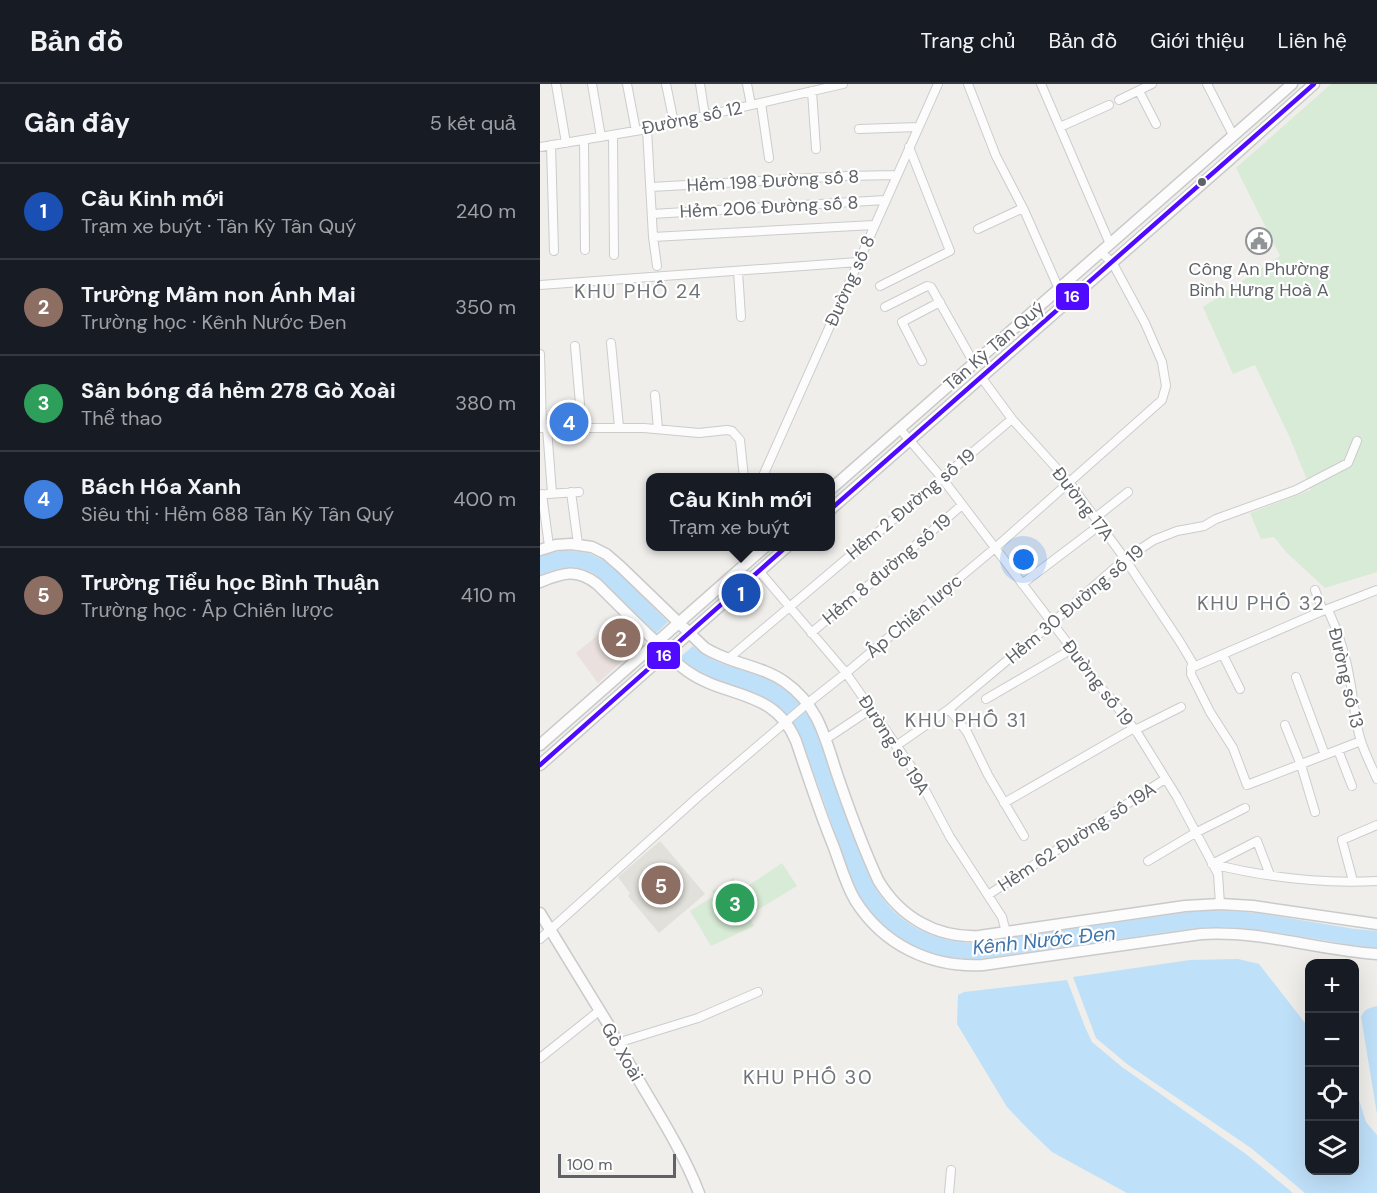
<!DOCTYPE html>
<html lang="vi">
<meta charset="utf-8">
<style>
body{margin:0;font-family:"DM Sans",sans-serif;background:#242831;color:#f1f3f6}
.controls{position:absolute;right:18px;bottom:18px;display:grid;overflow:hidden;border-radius:12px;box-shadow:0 6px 24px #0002}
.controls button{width:54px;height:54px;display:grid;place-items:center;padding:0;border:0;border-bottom:2px solid #363941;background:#171b24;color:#f1f3f6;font:30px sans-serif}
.scale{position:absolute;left:18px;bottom:15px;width:118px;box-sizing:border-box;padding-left:6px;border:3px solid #5f6368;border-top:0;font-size:16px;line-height:21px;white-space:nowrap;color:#5f6368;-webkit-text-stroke:4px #fff;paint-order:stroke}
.you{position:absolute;left:484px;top:476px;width:21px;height:21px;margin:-15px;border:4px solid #fff;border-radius:50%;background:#1a73e8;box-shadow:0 0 0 9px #1a73e833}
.badge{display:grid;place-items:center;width:39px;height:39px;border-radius:50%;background:#919496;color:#fff;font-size:20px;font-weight:700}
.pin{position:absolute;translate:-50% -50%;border:3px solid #fff;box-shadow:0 2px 6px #0006}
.popup{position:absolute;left:106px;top:389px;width:189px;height:78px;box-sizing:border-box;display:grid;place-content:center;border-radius:12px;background:#171b24;filter:drop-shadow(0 2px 4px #0005);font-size:20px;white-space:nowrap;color:#9ea1a6}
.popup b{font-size:22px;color:#f1f3f6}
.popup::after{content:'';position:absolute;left:50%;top:100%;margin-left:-12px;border:12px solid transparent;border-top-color:#171b24}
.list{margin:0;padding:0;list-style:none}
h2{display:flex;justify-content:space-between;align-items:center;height:78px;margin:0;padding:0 24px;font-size:26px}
h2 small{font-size:20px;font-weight:400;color:#9ea1a6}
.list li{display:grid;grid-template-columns:39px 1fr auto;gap:18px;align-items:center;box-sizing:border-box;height:96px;padding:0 24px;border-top:2px solid #363941}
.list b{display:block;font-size:22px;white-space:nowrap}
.list p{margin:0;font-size:20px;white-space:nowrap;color:#9ea1a6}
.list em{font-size:20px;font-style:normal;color:#9ea1a6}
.icon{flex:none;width:33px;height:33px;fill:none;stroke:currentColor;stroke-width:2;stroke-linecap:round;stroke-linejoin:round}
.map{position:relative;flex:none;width:837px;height:1109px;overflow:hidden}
header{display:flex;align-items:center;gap:36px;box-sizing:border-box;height:84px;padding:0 30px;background:#171b24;border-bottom:2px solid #363941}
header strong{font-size:28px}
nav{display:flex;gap:33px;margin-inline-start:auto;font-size:21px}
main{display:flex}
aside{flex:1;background:#171b24}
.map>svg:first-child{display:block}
.education{fill:#e2e0da}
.medical{fill:#eae0de}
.green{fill:#d8ebd6}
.water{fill:#bfe0f9}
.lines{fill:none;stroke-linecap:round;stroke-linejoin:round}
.street-casing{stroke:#cbcccc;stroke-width:10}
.secondary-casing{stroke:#cacacb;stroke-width:13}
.street{stroke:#fdfcfc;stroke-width:8}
.secondary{stroke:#fdfcfc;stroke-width:10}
.bus-1-casing{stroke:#fff;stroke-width:9}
.bus-1{stroke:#4f0aff;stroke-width:4.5}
.bus-dot{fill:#5f6368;stroke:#fff;stroke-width:2}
.labels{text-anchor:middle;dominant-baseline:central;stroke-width:4.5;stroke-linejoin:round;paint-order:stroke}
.street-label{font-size:18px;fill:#5f6368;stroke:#fff}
.poi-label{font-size:18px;fill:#5f6368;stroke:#fff}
.neighbourhood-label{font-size:20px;letter-spacing:1.5px;fill:#70757a;stroke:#fff}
.water-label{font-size:20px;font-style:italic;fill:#4174aa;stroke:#fff}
.line-badge{stroke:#fff;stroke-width:2}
.badge-label{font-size:16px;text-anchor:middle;font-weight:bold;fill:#fff}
</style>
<header>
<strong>Bản đồ</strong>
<nav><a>Trang chủ</a><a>Bản đồ</a><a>Giới thiệu</a><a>Liên hệ</a></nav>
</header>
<main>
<aside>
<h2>Gần đây<small>5 kết quả</small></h2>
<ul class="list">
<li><span class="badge" style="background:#1a4fb4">1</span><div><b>Cầu Kinh mới</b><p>Trạm xe buýt · Tân Kỳ Tân Quý</p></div><em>240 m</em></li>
<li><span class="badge" style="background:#8d6e63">2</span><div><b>Trường Mầm non Ánh Mai</b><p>Trường học · Kênh Nước Đen</p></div><em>350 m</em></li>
<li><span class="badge" style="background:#2e9e5b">3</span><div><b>Sân bóng đá hẻm 278 Gò Xoài</b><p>Thể thao</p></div><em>380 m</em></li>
<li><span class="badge" style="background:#3f7fe0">4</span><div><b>Bách Hóa Xanh</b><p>Siêu thị · Hẻm 688 Tân Kỳ Tân Quý</p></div><em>400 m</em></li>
<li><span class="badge" style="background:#8d6e63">5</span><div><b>Trường Tiểu học Bình Thuận</b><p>Trường học · Ấp Chiến lược</p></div><em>410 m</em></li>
</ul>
</aside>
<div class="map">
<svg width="837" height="1109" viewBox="0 0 837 1109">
<rect width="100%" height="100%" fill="#efeeea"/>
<path class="education" d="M80,532l24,26 -23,20 -23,-27z
M120,757l45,53 -46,39 -31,-37 2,-3 -12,-16z"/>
<path class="medical" d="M58,551l23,27 -23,21 -22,-30z"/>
<path class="green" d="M791,0h46v488l-52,16 -38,-35 -13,-16 -13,2 -11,-26 61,-23 -21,-52 -35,-73 -22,9 -30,-67 77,-51 -44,-88z
M242,779l15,23 -48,29 5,11 -43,20 -21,-35 24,-15 -2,-5 17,-8v-2l4,-3 9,12z"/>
<path class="water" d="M24,466l24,3 20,9 60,60 -13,12 -59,-59c-19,-12 -36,-8 -56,0v-19z
M153,562c7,5 14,12 23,15 15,7 32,9 47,16 19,8 33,21 46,37 12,17 16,40 23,60 7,22 15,43 23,64 7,17 12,36 21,51 21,35 59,54 100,54l212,-31 27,-2 42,3 98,16 22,2v17c-51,-5 -102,-19 -153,-21 -9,0 -19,1 -28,1l-217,31c-58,1 -106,-26 -128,-81l-47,-132c-16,-40 -37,-50 -75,-62 -11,-4 -21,-7 -31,-12 -7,-4 -12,-9 -19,-14z
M698,875l21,5 50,64 1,142h44l1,-83 11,35 11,13v58h-72l-54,-45 -124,-84 -31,-26 -23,-61 117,-17z
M527,896l18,47 7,15 30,25 124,87 47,39h-166l-75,-41 -24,-23 -21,-22 -50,-83 1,-29 6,-3z
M837,922v108l-16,-97c3,-8 8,-9 16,-11z"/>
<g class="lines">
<defs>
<path id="street" d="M16,0l10,59
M52,0l9,53
M87,0l9,47
M126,0l8,39
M160,0l5,32
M207,0l4,21
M428,0l28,72 28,54 35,79
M501,0l69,160
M667,0l26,51
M272,7l4,58
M599,7l17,33
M579,16l33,-16
M221,19l8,55
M520,43l49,-22
M107,45l6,108 4,29
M319,45l59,-2
M73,51l1,120
M44,56l1,110
M11,61l3,106
M0,63l107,-18 196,-45
M111,103l196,-11 49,-1
M112,130l233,-14
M438,145l45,-21
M113,153l221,-12
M198,187l3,46
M0,201l318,-23
M340,202l70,-35 -41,-104
M345,223l42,-21 4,1 43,76
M71,259l8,84
M35,262l7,81
M0,270l2,74
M382,277l-20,-39 38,-20
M441,293l31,42 57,63 56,77 55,83 12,20 -1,12 19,38 23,36 14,37 114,-44
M115,311l3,34
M0,344h104l55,5 28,-3 5,1 8,9 4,38
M7,344l5,65
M360,345l42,49 130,171 25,34 14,16 27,35 39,63 41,77 2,30
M222,394l176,-394
M31,408l7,52
M2,410l7,52
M7,410l32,-2
M555,434l33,-26
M220,488l86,101 71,102 33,62 52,80 4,15
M482,500l78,-59
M775,506l8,21
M788,526c11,23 19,50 23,76 3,18 4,37 10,55 4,13 11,26 16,38
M271,549l77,-64 74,-64
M683,571l17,34
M188,575l284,-240
M651,584l129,-56 57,-22
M756,593l29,78
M446,615l86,-50
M409,625l18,23 21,43 36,61
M745,641l16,40 14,47
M595,646l46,-23
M286,655l45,-30
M356,662l53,-37 103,-86 73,-64 29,-19 23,-9 27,-5 12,-7 80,-29 52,-27 9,-22
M798,666l14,36
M464,719l130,-75
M608,777l47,-28 50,-25
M672,780c53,13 110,20 165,17
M672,780l45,-23 13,34
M813,797l-11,-41 35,-15
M448,811l177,-116
M0,855l159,-143 109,-93 38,-30 149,-125 167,-148 4,-14 -4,-24 -17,-39 -33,-61 -12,-10
M77,959l81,-25 60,-26
M0,974l59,-47
M409,1109l2,-23"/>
<path id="secondary" d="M291,405l461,-405
M291,425l397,-348 86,-77
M0,466l16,-5 15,-1 21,3 14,7 15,13 84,81c25,16 56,17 80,34 35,25 40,57 53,95 12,35 25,70 40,103 22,37 58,58 101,56l206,-30 35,-2 33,2 124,18
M0,498c22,-9 36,-14 57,2 18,18 37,37 56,55 11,11 21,23 34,32 39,28 87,17 109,70 12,35 23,70 37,104 7,18 12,38 22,55 28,45 76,68 128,65l218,-31c59,-4 117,16 176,20
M0,661l226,-199
M0,681l248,-219
M0,829l68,111c28,58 68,110 91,169"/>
</defs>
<use href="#street" class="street-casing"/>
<use href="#secondary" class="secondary-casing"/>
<use href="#street" class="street"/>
<use href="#secondary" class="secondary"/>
<defs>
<path id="bus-1" d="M291,425l483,-425
M0,681l247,-219"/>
</defs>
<use href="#bus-1" class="bus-1-casing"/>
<use href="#bus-1" class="bus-1"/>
</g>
<defs>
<symbol id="civic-ring" viewBox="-11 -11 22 22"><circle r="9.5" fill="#fff" stroke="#919496" stroke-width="1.5"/><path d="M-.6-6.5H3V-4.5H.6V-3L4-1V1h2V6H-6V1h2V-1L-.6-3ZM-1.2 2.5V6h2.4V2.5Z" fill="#919496"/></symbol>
</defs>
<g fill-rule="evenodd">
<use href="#civic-ring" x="704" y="142" width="30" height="30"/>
</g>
<circle class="bus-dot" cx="662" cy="98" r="5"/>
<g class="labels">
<g class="street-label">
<text transform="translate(152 34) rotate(-12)">Đường số 12</text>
<text transform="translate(233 97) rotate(-3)">Hẻm 198 Đường số 8</text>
<text transform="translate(229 123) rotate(-3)">Hẻm 206 Đường số 8</text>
<text transform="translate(310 197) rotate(-66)">Đường số 8</text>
<text transform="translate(454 262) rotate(-41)">Tân Kỳ Tân Quý</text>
<text transform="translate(371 420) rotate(-40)">Hẻm 2 Đường số 19</text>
<text transform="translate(543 420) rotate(52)">Đường 17A</text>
<text transform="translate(347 485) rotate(-40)">Hẻm 8 đường số 19</text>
<text transform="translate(535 520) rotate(-40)">Hẻm 30 Đường số 19</text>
<text transform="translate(374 532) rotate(-40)">Ấp Chiến lược</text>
<text transform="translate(806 594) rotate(77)">Đường số 13</text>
<text transform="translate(558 599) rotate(52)">Đường số 19</text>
<text transform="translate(354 661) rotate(57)">Đường số 19A</text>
<text transform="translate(537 753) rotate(-33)">Hẻm 62 Đường số 19A</text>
<text transform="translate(82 968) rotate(60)">Gò Xoài</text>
</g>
<g class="poi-label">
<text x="719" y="185">Công An Phường<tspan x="719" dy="21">Bình Hưng Hoà A</tspan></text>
</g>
<g class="neighbourhood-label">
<text x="98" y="207">KHU PHỐ 24</text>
<text x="721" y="519">KHU PHỐ 32</text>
<text x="426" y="636">KHU PHỐ 31</text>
<text x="268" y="993">KHU PHỐ 30</text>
</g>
<g class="water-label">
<text transform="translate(504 856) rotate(-6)">Kênh Nước Đen</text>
</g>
</g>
<g class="line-badge">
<rect x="515" y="198" width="35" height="29" rx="6" fill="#4f0aff"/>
<rect x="106" y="557" width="35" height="29" rx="6" fill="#4f0aff"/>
</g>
<g class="badge-label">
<text x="532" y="218">16</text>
<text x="124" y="577">16</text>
</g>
</svg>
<div class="controls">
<button>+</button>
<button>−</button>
<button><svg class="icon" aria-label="locate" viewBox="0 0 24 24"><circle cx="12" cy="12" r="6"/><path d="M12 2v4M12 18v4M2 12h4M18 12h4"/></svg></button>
<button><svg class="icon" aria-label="layers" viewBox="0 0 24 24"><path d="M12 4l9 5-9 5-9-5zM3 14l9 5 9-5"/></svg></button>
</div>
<div class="scale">100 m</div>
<div class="you"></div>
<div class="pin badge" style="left:201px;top:509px;background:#1a4fb4">1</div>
<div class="popup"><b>Cầu Kinh mới</b>Trạm xe buýt</div>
<div class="pin badge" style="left:81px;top:554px;background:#8d6e63">2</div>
<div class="pin badge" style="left:195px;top:819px;background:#2e9e5b">3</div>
<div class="pin badge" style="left:29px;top:338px;background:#3f7fe0">4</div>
<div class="pin badge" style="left:121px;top:801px;background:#8d6e63">5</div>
</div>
</main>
